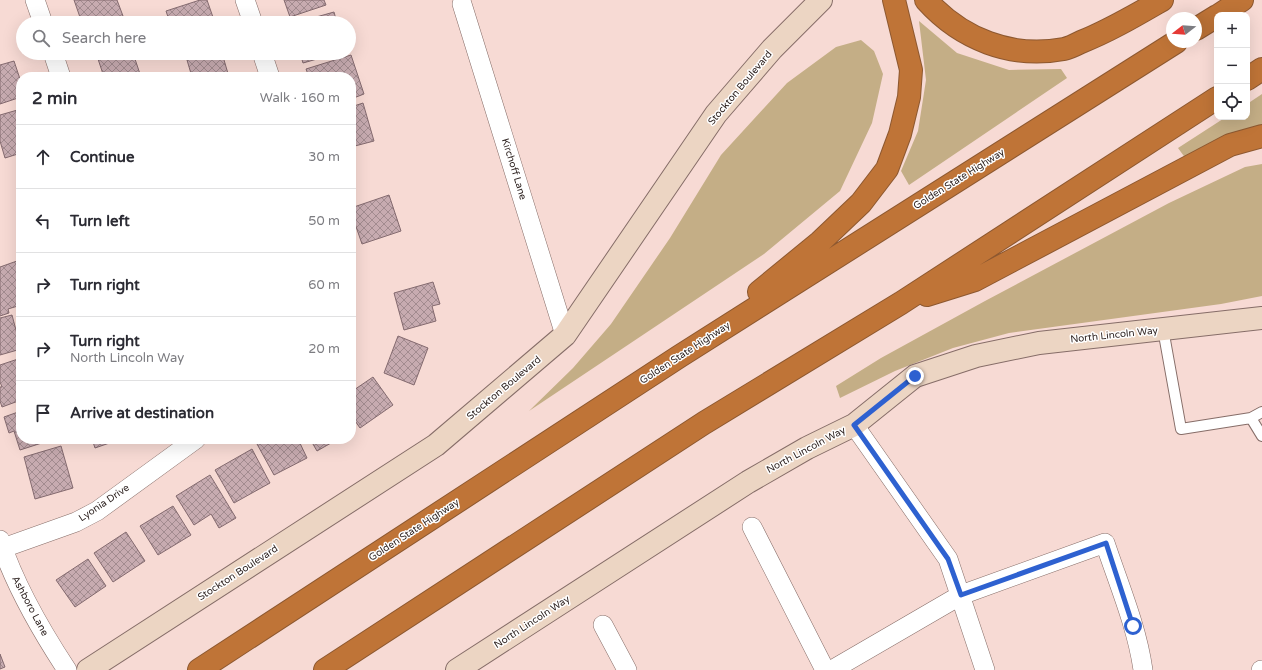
<!DOCTYPE html>
<meta charset="utf-8">
<style>
body{margin:0;font-family:"Varela Round",sans-serif;background:#f2f2f3;color:#2b2b33}
.controls{position:absolute;right:12px;top:12px;display:grid;overflow:hidden;border-radius:8px;box-shadow:0 4px 16px #0002}
.controls button{width:36px;height:36px;display:grid;place-items:center;padding:0;border:0;border-bottom:1px solid #e1e1e2;background:#fff;color:#2b2b33;font:20px sans-serif}
.compass{position:absolute;left:1166px;top:12px;width:36px;height:36px;border-radius:50%;background:#fff;box-shadow:0 4px 16px #0002;rotate:253deg}
.stop{position:absolute;width:12px;height:12px;margin:-9px;border:3px solid #2e61d0;border-radius:50%;background:#fff}
.stop.end{background:#2e61d0;border-color:#fff;box-shadow:0 1px 4px #0008}
.list{margin:0;padding:0;list-style:none}
h2{display:flex;justify-content:space-between;align-items:center;height:52px;margin:0;padding:0 16px;font-size:17px}
h2 small{font-size:13px;font-weight:400;color:#7c7c81}
.list li{display:grid;grid-template-columns:26px 1fr auto;gap:12px;align-items:center;box-sizing:border-box;height:64px;padding:0 16px;border-top:1px solid #e1e1e2}
.list b{display:block;font-size:15px;white-space:nowrap}
.list p{margin:0;font-size:13px;white-space:nowrap;color:#7c7c81}
.list em{font-size:13px;font-style:normal;color:#7c7c81}
.icon{flex:none;width:22px;height:22px;fill:none;stroke:currentColor;stroke-width:2;stroke-linecap:round;stroke-linejoin:round}
.map{position:relative;flex:none;width:1262px;height:670px;overflow:hidden}
.search{position:absolute;background:#fff;box-shadow:0 4px 16px #0002;left:16px;top:16px;width:340px;height:44px;display:flex;align-items:center;gap:10px;box-sizing:border-box;padding:0 14px;border-radius:22px;color:#7c7c81;font-size:15px}
.panel{position:absolute;background:#fff;box-shadow:0 4px 16px #0002;left:16px;top:72px;width:340px;height:372px;border-radius:16px}
.map>svg:first-child{display:block}
.green{fill:#c4ae86}
.building{fill:url(#building-cross-hatch);stroke:#846a6f}
.lines{fill:none;stroke-linecap:round;stroke-linejoin:round}
.lane-casing{stroke:#866d68;stroke-width:12}
.street-casing{stroke:#866d68;stroke-width:20}
.secondary-casing{stroke:#866d68;stroke-width:24}
.highway-casing{stroke:#8d5830;stroke-width:24}
.lane{stroke:#fff;stroke-width:10}
.street{stroke:#fff;stroke-width:19}
.secondary{stroke:#ecd5c3;stroke-width:22}
.highway{stroke:#bf7437;stroke-width:22}
.route{stroke:#2e61d0;stroke-width:5}
.labels{text-anchor:middle;dominant-baseline:central;stroke-width:3;stroke-linejoin:round;paint-order:stroke}
.street-label{font-size:10px;fill:#302523;stroke:#fff}
</style>
<div class="map">
<svg width="1262" height="670" viewBox="0 0 1262 670">
<defs>
<pattern id="building-cross-hatch" width="8" height="8" patternUnits="userSpaceOnUse"><rect width="8" height="8" fill="#c7abb0"/><path d="M0 0l8 8M0 8l8-8" fill="none" stroke="#a28b8f"/></pattern>
</defs>
<rect width="100%" height="100%" fill="#f7dad4"/>
<path class="green" d="M919,21l38,32 52,17 52,-1 6,9 -158,107 -8,-14 17,-40 8,-51z
M861,40l13,11 9,23 -11,49 -32,68 -76,63 -235,157 44,-43 38,-44 59,-86 51,-83 66,-72 49,-36z
M1262,94v33l-76,32 -8,-11 48,-31h21v-13z
M1262,164v132l-41,8 -212,29 -56,15 -58,23 -55,27 -4,-12 45,-28 104,-57 184,-98 76,-36z"/>
<path class="building" d="M74,0h43l6,16 -22,7h-19z
M200,0h7l8,23h-45l-4,-12z
M284,0h40l2,5 -36,12z
M334,12l3,11h-42z
M96,53h37l8,24h-37z
M213,53h9l7,24h-37l-5,-17z
M300,53h38l-35,10z
M351,55l13,39 -13,5v-22h-42l-3,-8z
M14,61l7,21v15l-21,7v-39z
M363,103l11,38 -23,6v-40z
M21,109v44l-16,5 -5,-17v-26z
M389,195l12,36 -39,13 -11,-32v-4z
M17,261l4,13v31l-13,4 1,4 -9,3v-49z
M433,282l7,22 -8,2 4,15 -32,9 -10,-37z
M12,315l9,34 -21,6v-37z
M398,336l30,12 -14,37 -30,-12z
M21,358v42l-19,7 -2,-6v-14h2l-2,-5v-17z
M373,377l20,28 -33,23 -9,-13v-23z
M21,411v28h30v1l-31,10 -6,-19 -5,2 -5,-16z
M92,439h29l-26,9z
M267,439h31l9,19 -33,17 -17,-31z
M310,439h28l-21,12z
M61,446l12,42 -38,11 -11,-42z
M252,449l18,34 -36,20 -19,-33z
M210,475l26,43 -17,10 -8,-14 -17,11 -18,-29z
M173,506l18,29 -33,20 -18,-29z
M126,532l19,29 -32,21 -19,-29z
M88,559l18,27 -31,21 -19,-27z
M0,654l5,13 -5,2z"/>
<g class="lines">
<defs>
<path id="lane" d="M1163,329l18,100 70,-11 11,-6
M1251,418l11,18"/>
<path id="street" d="M35,0l8,23
M245,0l8,23
M462,4l103,331
M53,53l8,24
M262,53l8,24
M854,425l94,134 37,111
M752,527l73,143
M0,540c15,46 40,89 67,130
M3,548l73,-26 21,-11 99,-72
M603,625l24,45
M832,670l129,-75 144,-52c14,42 32,84 38,127
M1261,670h1"/>
<path id="secondary" d="M88,670l348,-225 129,-110 151,-221 56,-65 49,-49
M457,670l291,-188 59,-34 47,-23 61,-49 61,-20 63,-13 223,-25"/>
<path id="highway" d="M926,0c35,39 85,59 138,49 5,-1 11,-4 17,-7 28,-11 55,-27 81,-42
M1219,15l23,-15
M1196,29l21,-13
M1247,79l15,-10
M759,292l61,-50 41,-39 26,-34 13,-35 9,-37 2,-27 -17,-70
M927,295l48,-15 255,-135 32,-9
M199,670l481,-314 496,-314
M325,670l379,-247 197,-120 316,-205"/>
</defs>
<use href="#lane" class="lane-casing"/>
<use href="#street" class="street-casing"/>
<use href="#secondary" class="secondary-casing"/>
<use href="#highway" class="highway-casing"/>
<use href="#lane" class="lane"/>
<use href="#street" class="street"/>
<use href="#secondary" class="secondary"/>
<use href="#highway" class="highway"/>
</g>
<g class="lines">
<path class="route" d="M915,376l-61,49 94,134 13,36 145,-52 27,83"/>
</g>
<g class="labels">
<g class="street-label">
<text transform="translate(740 88) rotate(-50)">Stockton Boulevard</text>
<text transform="translate(514 169) rotate(73)">Kirchoff Lane</text>
<text transform="translate(959 179) rotate(-32)">Golden State Highway</text>
<text transform="translate(1114 335) rotate(-6)">North Lincoln Way</text>
<text transform="translate(685 353) rotate(-33)">Golden State Highway</text>
<text transform="translate(504 388) rotate(-40)">Stockton Boulevard</text>
<text transform="translate(806 450) rotate(-28)">North Lincoln Way</text>
<text transform="translate(104 503) rotate(-34)">Lyonia Drive</text>
<text transform="translate(414 530) rotate(-33)">Golden State Highway</text>
<text transform="translate(238 573) rotate(-33)">Stockton Boulevard</text>
<text transform="translate(30 606) rotate(62)">Ashboro Lane</text>
<text transform="translate(532 622) rotate(-33)">North Lincoln Way</text>
</g>
</g>
</svg>
<div class="controls">
<button>+</button>
<button>−</button>
<button><svg class="icon" aria-label="locate" viewBox="0 0 24 24"><circle cx="12" cy="12" r="6"/><path d="M12 2v4M12 18v4M2 12h4M18 12h4"/></svg></button>
</div>
<svg class="compass" viewBox="-18 -18 36 36"><path d="M0-13l5 13h-10z" fill="#e53935"/><path d="M0 13l5-13h-10z" fill="#7c7c81"/></svg>
<div class="stop" style="left:1133px;top:626px"></div>
<div class="stop end" style="left:915px;top:376px"></div>
<div class="search"><svg class="icon" aria-label="search" viewBox="0 0 24 24"><circle cx="10" cy="10" r="6"/><path d="M15 15l6 6"/></svg>Search here</div>
<section class="panel">
<h2>2 min<small>Walk · 160 m</small></h2>
<ul class="list">
<li><svg class="icon" aria-label="ahead" viewBox="0 0 24 24"><path d="M12 20V5M6 11l6-6 6 6"/></svg><div><b>Continue</b></div><em>30 m</em></li>
<li><svg class="icon" aria-label="left" viewBox="0 0 24 24"><path d="M17 20v-9H6M10 6l-5 5 5 5"/></svg><div><b>Turn left</b></div><em>50 m</em></li>
<li><svg class="icon" aria-label="right" viewBox="0 0 24 24"><path d="M7 20v-9h11M14 6l5 5-5 5"/></svg><div><b>Turn right</b></div><em>60 m</em></li>
<li><svg class="icon" aria-label="right" viewBox="0 0 24 24"><path d="M7 20v-9h11M14 6l5 5-5 5"/></svg><div><b>Turn right</b><p>North Lincoln Way</p></div><em>20 m</em></li>
<li><svg class="icon" aria-label="arrive" viewBox="0 0 24 24"><path d="M6 21V4h12l-3 4 3 4H6"/></svg><div><b>Arrive at destination</b></div></li>
</ul>
</section>
</div>
